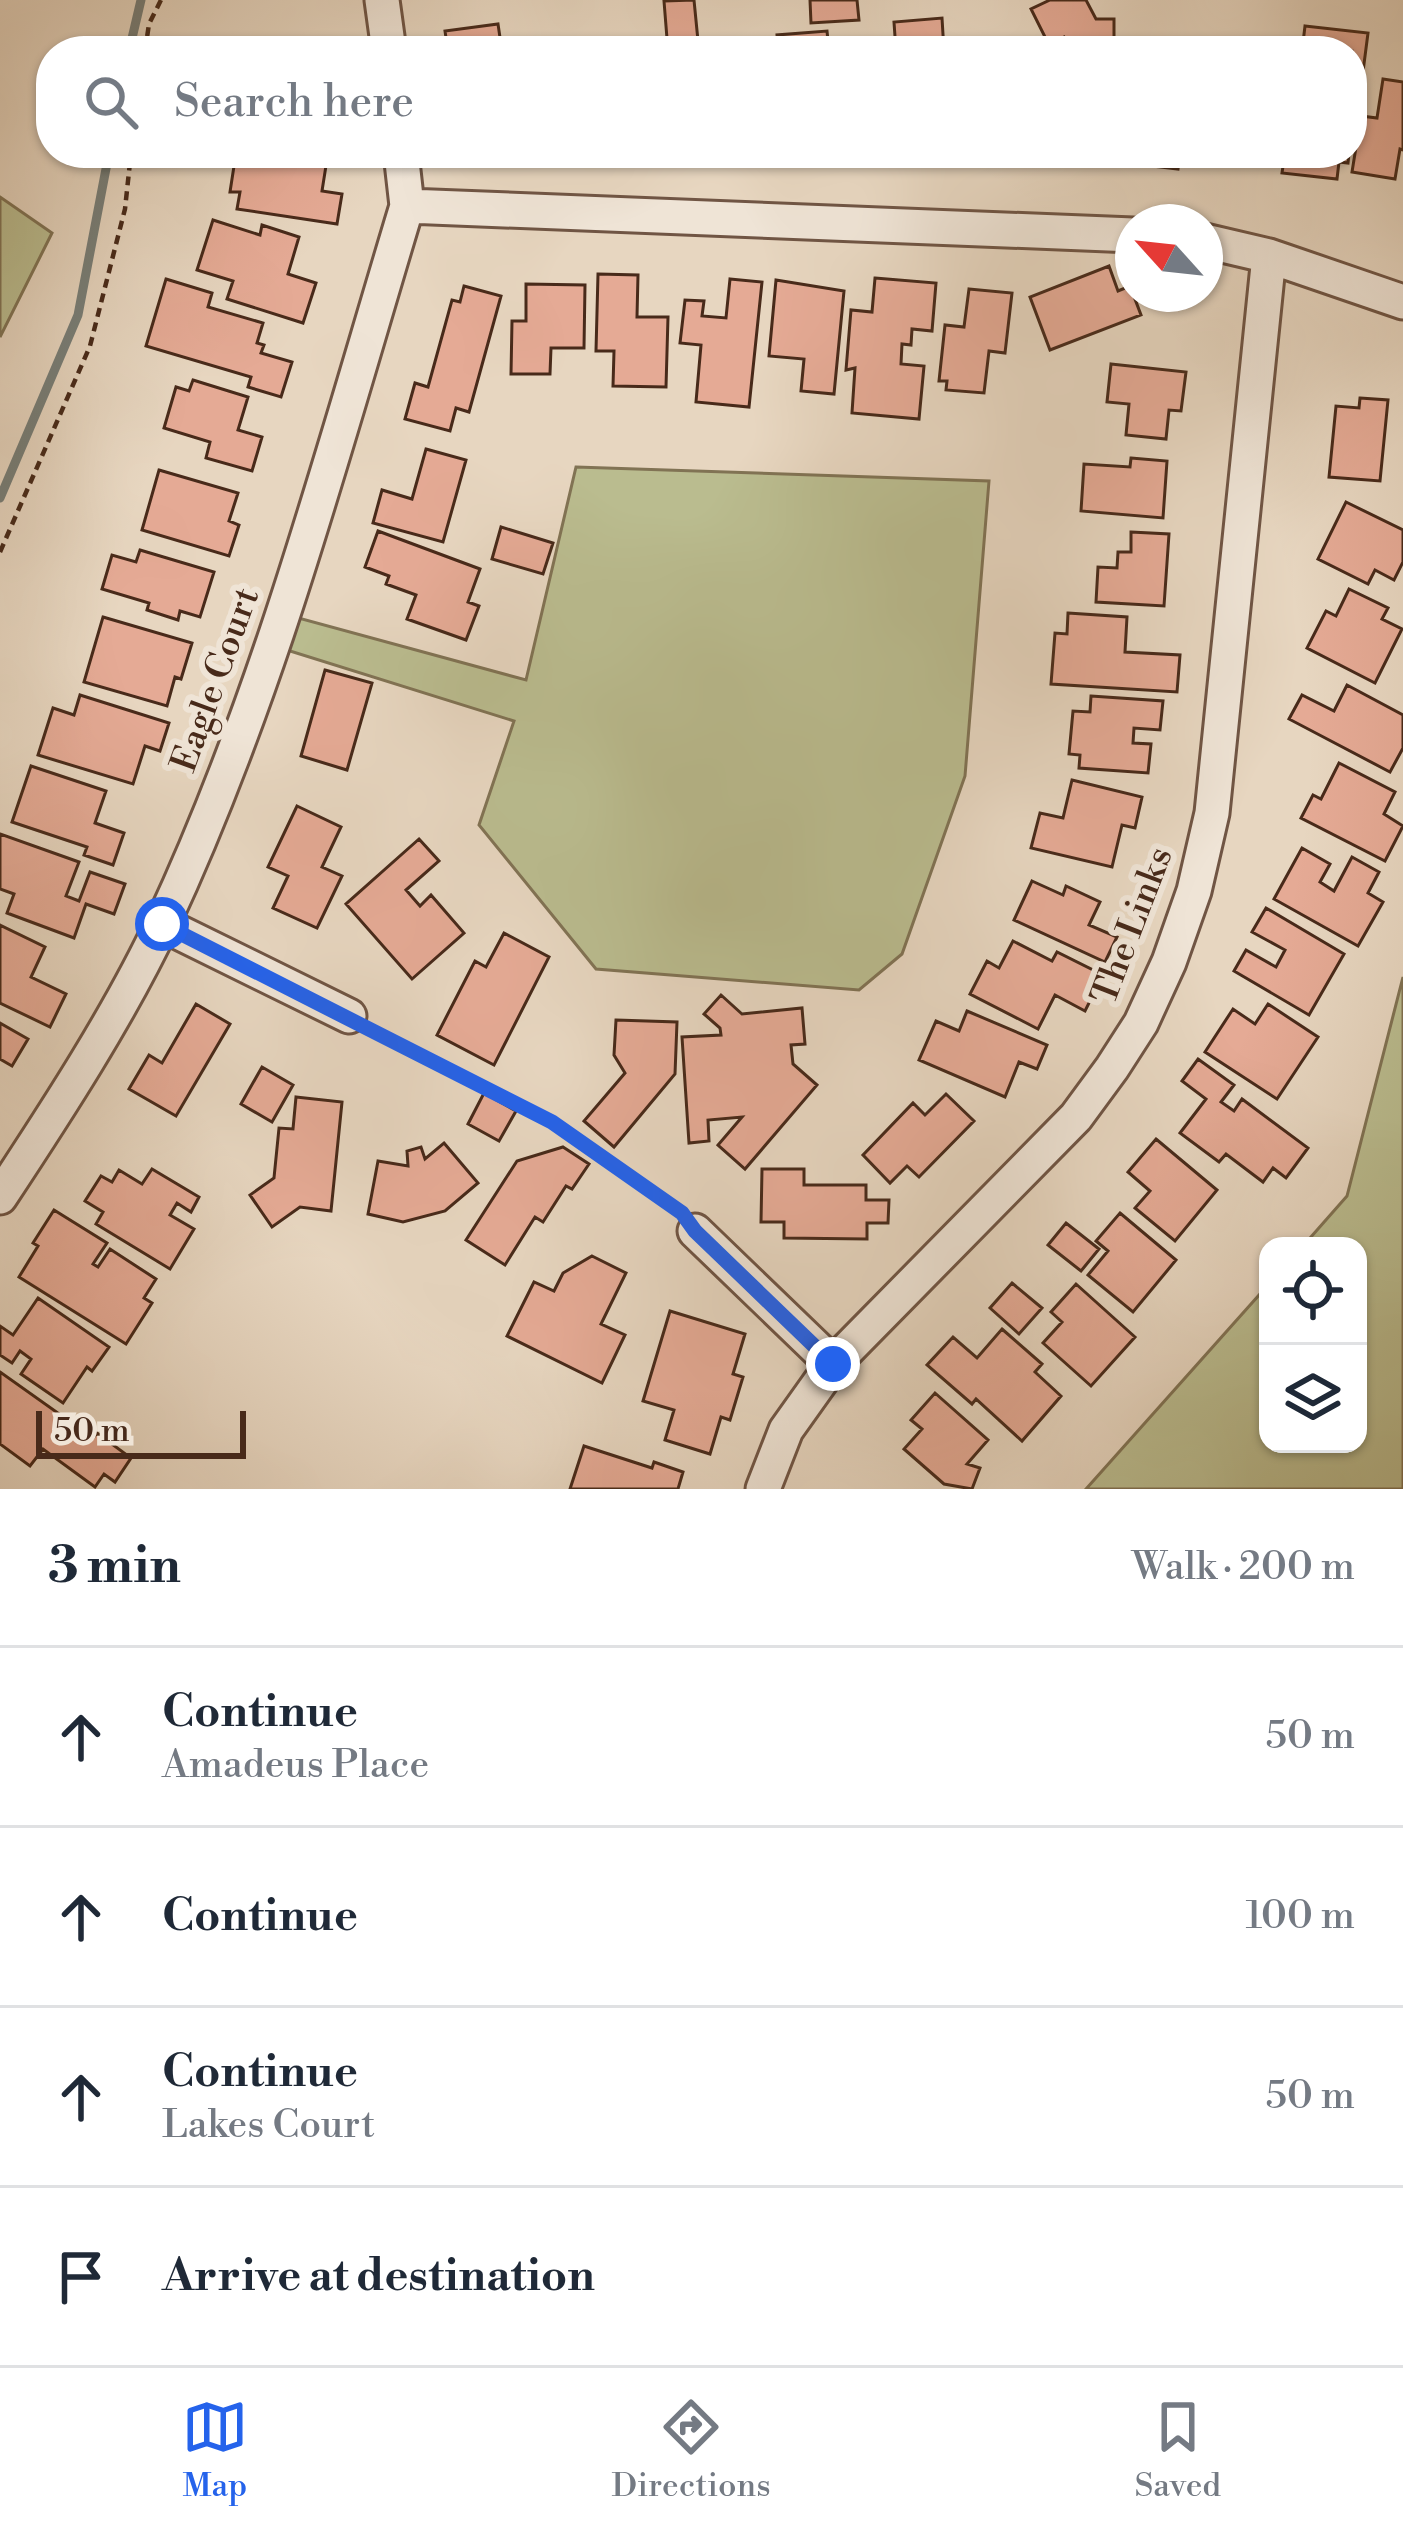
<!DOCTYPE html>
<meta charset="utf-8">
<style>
body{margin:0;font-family:"Libre Bodoni",serif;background:#f6f6f7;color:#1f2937}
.controls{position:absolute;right:36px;bottom:36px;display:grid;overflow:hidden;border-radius:24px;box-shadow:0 3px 9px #0004}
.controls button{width:108px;height:108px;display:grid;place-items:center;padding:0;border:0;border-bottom:3px solid #e0e1e3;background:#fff;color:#1f2937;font:60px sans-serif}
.compass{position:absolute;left:1115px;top:204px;width:108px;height:108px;border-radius:50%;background:#fff;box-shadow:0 3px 9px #0004;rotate:297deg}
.scale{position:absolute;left:36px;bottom:30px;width:210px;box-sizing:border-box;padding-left:12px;border:6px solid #482a1a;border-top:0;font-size:33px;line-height:42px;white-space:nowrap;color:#482a1a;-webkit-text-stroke:9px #efe4d6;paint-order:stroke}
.stop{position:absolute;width:36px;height:36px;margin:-27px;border:9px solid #2563eb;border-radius:50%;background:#fff}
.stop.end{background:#2563eb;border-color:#fff;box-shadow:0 3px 12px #0008}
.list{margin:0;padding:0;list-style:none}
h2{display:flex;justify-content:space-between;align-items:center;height:156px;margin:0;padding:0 48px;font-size:51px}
h2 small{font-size:39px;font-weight:400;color:#747a83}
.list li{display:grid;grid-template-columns:78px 1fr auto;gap:36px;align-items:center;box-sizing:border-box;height:180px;padding:0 48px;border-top:3px solid #e0e1e3}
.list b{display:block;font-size:45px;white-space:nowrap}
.list p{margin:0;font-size:39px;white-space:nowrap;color:#747a83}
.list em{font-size:39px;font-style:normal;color:#747a83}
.icon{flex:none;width:66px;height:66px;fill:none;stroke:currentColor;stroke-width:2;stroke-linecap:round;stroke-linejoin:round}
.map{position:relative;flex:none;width:1403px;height:1489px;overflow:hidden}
.search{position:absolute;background:#fff;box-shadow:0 3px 9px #0004;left:36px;right:36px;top:36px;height:132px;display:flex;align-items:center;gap:30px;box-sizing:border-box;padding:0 42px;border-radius:48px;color:#747a83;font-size:45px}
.sheet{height:876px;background:#fff}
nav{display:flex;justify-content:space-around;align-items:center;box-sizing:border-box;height:168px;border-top:3px solid #e0e1e3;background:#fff;font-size:33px;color:#747a83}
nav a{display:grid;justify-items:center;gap:6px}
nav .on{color:#2563eb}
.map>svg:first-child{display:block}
.green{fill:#babc8f;stroke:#817354;stroke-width:3}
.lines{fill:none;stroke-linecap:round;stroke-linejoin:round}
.stream{stroke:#787f79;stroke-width:9}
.building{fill:#e5aa95;stroke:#482a1a;stroke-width:3}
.street-casing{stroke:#705544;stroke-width:39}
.path{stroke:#482a1a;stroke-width:4.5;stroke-dasharray:9 6;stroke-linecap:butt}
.street{stroke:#efe4d6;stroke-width:33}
.route{stroke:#2563eb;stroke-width:15}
.labels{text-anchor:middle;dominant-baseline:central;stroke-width:12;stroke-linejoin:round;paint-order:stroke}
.street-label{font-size:36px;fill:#482a1a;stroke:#efe4d6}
</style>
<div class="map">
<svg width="1403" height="1489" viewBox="0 0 1403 1489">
<rect width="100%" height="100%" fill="#e7d6c0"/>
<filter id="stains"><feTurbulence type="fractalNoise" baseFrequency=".00167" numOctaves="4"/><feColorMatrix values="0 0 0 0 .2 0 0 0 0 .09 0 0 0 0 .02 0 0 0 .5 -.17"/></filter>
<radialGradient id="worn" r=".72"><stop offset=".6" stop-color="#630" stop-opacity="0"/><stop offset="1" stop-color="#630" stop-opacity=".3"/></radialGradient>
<path class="green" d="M0,197l52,36 -52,104z
M576,467l413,14 -24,295 -63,178 -43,36 -263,-21 -117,-144 35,-104 -240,-75 10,-32 242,66z
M1403,977v512h-317l182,-204v159h90v-198h-55l44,-50z"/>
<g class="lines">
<path class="stream" d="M129,51l12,-51
M0,498l78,-183 31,-162"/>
</g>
<path class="building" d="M694,0l5,51h-31l-4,-50z
M810,0h47l2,20 -48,3z
M1050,0h36l10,19h18v32h-43l-7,-14 -15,8 -18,-36z
M942,18l2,33h-48l-2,-29z
M498,24l4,27h-54l-3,-20z
M1305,26l63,7 -7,54 -9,-1v-35h-50z
M827,31l2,20h-51l-1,-16z
M1383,79l20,3v68l-3,-1 -5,30 -43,-7 9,-56 16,2z
M236,153h92l-6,38 20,3 -5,30 -100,-15 3,-17h-10z
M1145,153h35l-2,16 -35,-4z
M1285,153h64l-1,10 -9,-1 -2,17 -55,-6z
M213,220l47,15 2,-10 37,12 -11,37 28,9 -13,40 -76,-24 6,-18 -36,-11z
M1109,266l9,25 12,-5 11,29 -91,35 -20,-53z
M598,274l40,1 -1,42h31l-2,70 -53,-1 1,-35h-18z
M875,278l61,5 -4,48 -20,-2 -1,16 -9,-1 -1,20 23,2 -5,53 -67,-6 3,-45 -9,2 5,-60 21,2z
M166,279l46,14 -4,14 55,16 -6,20 7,2 -3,8 31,9 -11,35 -33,-10 3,-10 -105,-31z
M730,279l32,3 -13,125 -53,-5 5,-57 -21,-2 5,-43 19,1 -2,15 24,2z
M776,280l68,11 -10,103 -33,-3 3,-32 -35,-3z
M526,284l59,1 -1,63h-33l-1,26h-39l1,-53h14z
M464,286l37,10 -32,116 -13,-4 -6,23 -45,-12 10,-36 13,4 24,-87 8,2z
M969,289l43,4 -7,60 -16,-2 -5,42 -38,-3 1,-9h-8l6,-56 19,2z
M1111,364l75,8 -5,39 -12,-1 -3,29 -40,-4 3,-31 -22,-2z
M193,380l55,17 -10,33 24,7 -10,34 -46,-13 4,-16 -46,-14 12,-41 13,4z
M1360,398l28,2 -8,81 -51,-4 7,-71 23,2z
M426,449l40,11 -23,82 -70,-19 9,-33 30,9z
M1131,458l36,3 -4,57 -82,-7 3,-47 46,3z
M159,470l79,23 -9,28 10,4 -10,31 -87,-26z
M1346,502l57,28v32l-9,18 -19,-10 -7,14 -50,-25z
M501,527l52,16 -10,31 -51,-15z
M378,531l102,38 -12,33 11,4 -13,34 -59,-21 9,-24 -30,-11 3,-8 -24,-9z
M1131,532l38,2 -5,72 -68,-4 2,-35 19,1 1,-16h13z
M140,550l74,22 -14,45 -20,-6 -2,9 -31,-10 2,-7 -47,-14 10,-34 24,7z
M1349,589l39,19 -6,11 20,10 -27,54 -68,-35 19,-37 10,5z
M1068,613l59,4 -2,35 55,3 -3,37 -126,-8 4,-51 12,1z
M103,617l89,26 -11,36 -6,-2 -8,29 -83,-24z
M325,670l47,13 -25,87 -46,-14z
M1347,685l56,30v33l-13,24 -101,-53 13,-24 32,16z
M80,695l89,28 -9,28 -15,-5 -12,38 -95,-29 15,-47 21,7z
M1091,696l72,5 -3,29 -26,-2 -1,15 18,1 -3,29 -69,-5 1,-13 -11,-1 4,-43 17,1z
M1339,763l56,29 -11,22 19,12 -18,35 -84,-43 12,-23 8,4z
M31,766l75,25 -11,32 29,10 -11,32 -29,-10 3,-8 -75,-25z
M1072,780l70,17 -7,31 -13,-3 -10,42 -81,-19 9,-35 23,5z
M297,806l44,21 -19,40 20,9 -25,52 -44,-20 15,-32 -20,-9z
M0,834l79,28 -13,34 13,5 11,-29 35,12 -11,30 -28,-10 -12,34 -67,-25 7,-19 -14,-5z
M419,839l20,22 -33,29 14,16 11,-11 33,38 -52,46 -66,-75z
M1302,848l28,16 -10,18 14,9 18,-34 27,15 -11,21 15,9 -25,44 -84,-47z
M1032,881l31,14 3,-9 34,16 -11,23 28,12 -12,25 -91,-42z
M1266,908l78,46 -35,61 -75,-44 12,-21 30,17 9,-17 -33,-18z
M0,925l45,22 -14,30 35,17 -16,33 -50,-24z
M504,933l45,24 -55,108 -57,-30 38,-74 11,6z
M1013,941l39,20 5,-9 46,23 -18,36 -30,-16 -17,34 -68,-35 17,-33 12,7z
M721,995l21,19 60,-6 3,36 -14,1 2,19 24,21 -72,84 -27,-24 24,-28 -34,3 1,21 -20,2 -7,-106 39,-2 -1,-7 -16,-14z
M196,1004l34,20 -54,92 -47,-27 20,-34 13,8z
M1268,1004l50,33 -41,62 -72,-47 28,-43 22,15z
M967,1011l80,34 -10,24 -18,-7 -14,35 -86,-37 17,-39 23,10z
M616,1020l61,2 -2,52 -61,73 -30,-26 41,-48 -11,-18z
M0,1023l28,16 -16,27 -12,-7z
M1198,1059l36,26 -13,17 13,9 8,-12 66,49 -22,30 -13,-10 -10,14 -37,-28 -7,8 -39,-29 26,-34 -24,-18z
M262,1067l31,18 -21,37 -31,-18z
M484,1093l32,18 -17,30 -31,-17z
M946,1094l28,27 -55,56 -12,-11 -17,17 -27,-28 50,-52 12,12z
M296,1097l46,5 -11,109 -31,-4 -28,20 -22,-32 24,-17 5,-50 14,1z
M1156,1139l61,51 -42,51 -40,-33 15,-17 -22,-19z
M444,1143l34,40 -33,28 -42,11 -35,-8 10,-53 30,5 -1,-15 14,-4 4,12z
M563,1147l26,17 -17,25 -6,-3 -23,36 -8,-5 -30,48 -39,-25 51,-79z
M152,1169l47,28 -8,15 -14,-9 -7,12 24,14 -24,40 -74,-45 7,-12 -18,-11 16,-25 11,6 7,-12 23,14z
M762,1169h42v16h62v15h23l-1,23h-21v16l-83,-1v-16h-23z
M54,1210l53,33 -14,21 5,3 12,-18 46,30 -12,19 8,5 -26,41 -107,-67 19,-31 -5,-3z
M1120,1213l56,47 -43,52 -45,-37 20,-24 -12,-10z
M1066,1223l33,26 -18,22 -33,-26z
M592,1256l34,17 -25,51 24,11 -23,48 -95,-47 27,-54 20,9 9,-18z
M1012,1283l30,25 -23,26 -29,-26z
M1076,1284l59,53 -44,49 -48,-43 19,-21 -11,-10z
M38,1298l71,49 -17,24 -5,-4 -24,36 -42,-29 10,-15 -11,-8 -8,12 -12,-8v-29l13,9z
M670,1311l75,23 -12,40 10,3 -13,43 -9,-3 -11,37 -45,-14 9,-30 -31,-9z
M1002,1329l40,35 -7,8 26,24 -39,45 -46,-42 -4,5 -45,-39 26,-28 24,21z
M0,1372l93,66 4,-5 34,25 -16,24 -11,-8 -9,13 -52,-38 -13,17 -30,-22z
M935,1393l53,47 -21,24 13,4 -8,21 -28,-5 -40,-35 18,-20 -11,-9z
M584,1446l68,22 2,-6 29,10 -5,17h-108z"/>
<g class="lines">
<defs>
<path id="street" d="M382,0l7,51
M407,206l726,29
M1205,241l64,15 134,46
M162,924l187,92
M0,1197c56,-85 120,-183 163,-275 107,-229 171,-475 244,-716l-6,-53
M695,1231l138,133
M763,1489l23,-59 47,-66 243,-247 36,-49 29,-45 28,-61 25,-71 18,-78 57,-557"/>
</defs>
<use href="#street" class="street-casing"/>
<path class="path" d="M145,51l4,-27 12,-24
M0,552l90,-206 35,-137 6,-56
M375,1030l177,92 122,85"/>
<use href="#street" class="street"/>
</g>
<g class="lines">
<path class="route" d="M162,924l390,198 130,91 13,18 138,133"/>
</g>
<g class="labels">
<g class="street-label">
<text transform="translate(216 680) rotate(-70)">Eagle Court</text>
<text transform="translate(1133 926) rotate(-69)">The Links</text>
</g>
</g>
<rect width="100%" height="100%" filter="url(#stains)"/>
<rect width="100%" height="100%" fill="url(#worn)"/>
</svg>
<div class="controls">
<button><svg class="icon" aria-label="locate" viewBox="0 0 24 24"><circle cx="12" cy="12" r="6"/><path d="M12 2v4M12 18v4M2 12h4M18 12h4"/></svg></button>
<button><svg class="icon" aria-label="layers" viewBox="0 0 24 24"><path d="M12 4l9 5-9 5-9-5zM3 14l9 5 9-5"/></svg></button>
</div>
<svg class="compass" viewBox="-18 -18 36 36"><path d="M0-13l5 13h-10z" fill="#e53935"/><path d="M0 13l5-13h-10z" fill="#747a83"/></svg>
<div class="scale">50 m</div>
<div class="stop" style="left:162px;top:924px"></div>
<div class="stop end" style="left:833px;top:1364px"></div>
<div class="search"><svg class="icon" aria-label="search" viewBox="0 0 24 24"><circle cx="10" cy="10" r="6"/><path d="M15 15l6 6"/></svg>Search here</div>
</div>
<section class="sheet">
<h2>3 min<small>Walk · 200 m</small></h2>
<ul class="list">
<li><svg class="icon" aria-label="ahead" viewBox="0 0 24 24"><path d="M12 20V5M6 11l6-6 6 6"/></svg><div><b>Continue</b><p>Amadeus Place</p></div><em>50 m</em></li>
<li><svg class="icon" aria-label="ahead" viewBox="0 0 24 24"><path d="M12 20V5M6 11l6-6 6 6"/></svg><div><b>Continue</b></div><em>100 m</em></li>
<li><svg class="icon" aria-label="ahead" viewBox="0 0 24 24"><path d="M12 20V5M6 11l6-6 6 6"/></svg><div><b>Continue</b><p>Lakes Court</p></div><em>50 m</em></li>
<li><svg class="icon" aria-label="arrive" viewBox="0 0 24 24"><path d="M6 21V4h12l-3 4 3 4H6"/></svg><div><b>Arrive at destination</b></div></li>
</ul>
</section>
<nav>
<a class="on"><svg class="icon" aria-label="map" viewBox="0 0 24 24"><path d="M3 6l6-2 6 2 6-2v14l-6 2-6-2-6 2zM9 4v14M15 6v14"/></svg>Map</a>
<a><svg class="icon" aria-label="directions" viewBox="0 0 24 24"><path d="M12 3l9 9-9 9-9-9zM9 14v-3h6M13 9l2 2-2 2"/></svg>Directions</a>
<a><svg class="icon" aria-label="saved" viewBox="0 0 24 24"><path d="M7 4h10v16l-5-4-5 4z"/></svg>Saved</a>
</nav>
